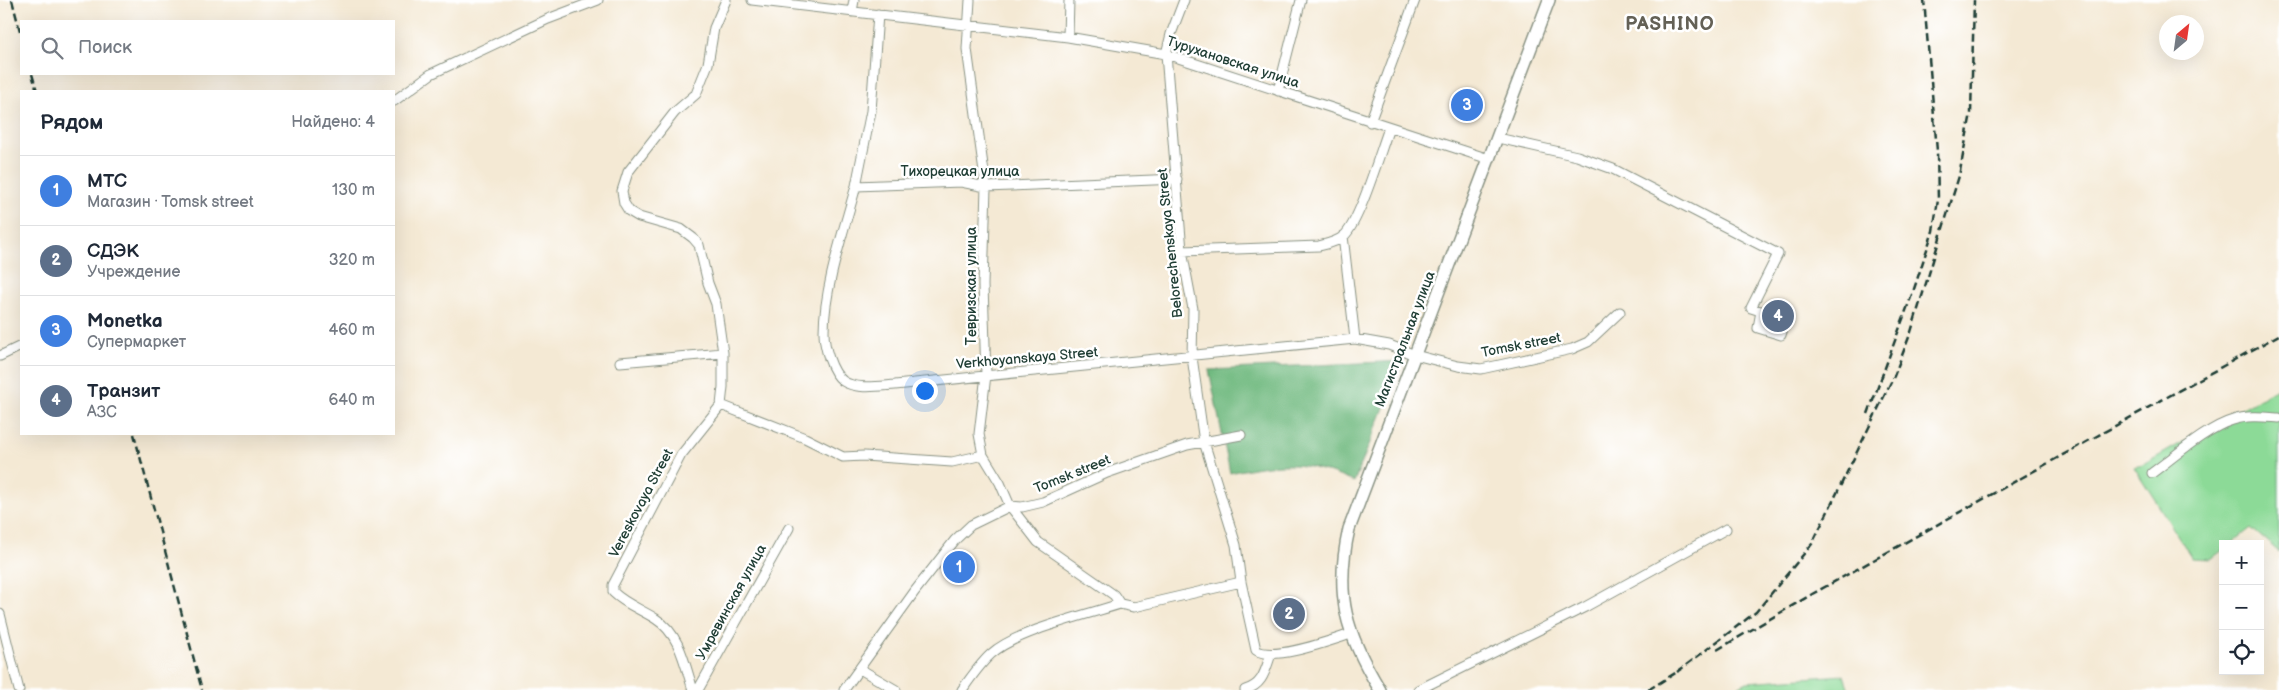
<!DOCTYPE html>
<html lang="ru">
<meta charset="utf-8">
<style>
body{margin:0;font-family:"Balsamiq Sans",sans-serif;background:#f6f6f7;color:#1f2937}
.controls{position:absolute;right:15px;bottom:15px;display:grid;overflow:hidden;border-radius:0px;box-shadow:0 5px 20px #0002}
.controls button{width:45px;height:45px;display:grid;place-items:center;padding:0;border:0;border-bottom:1px solid #e0e1e3;background:#fff;color:#1f2937;font:25px sans-serif}
.compass{position:absolute;left:2159px;top:15px;width:45px;height:45px;border-radius:50%;background:#fff;box-shadow:0 5px 20px #0002;rotate:29deg}
.you{position:absolute;left:924px;top:390px;width:18px;height:18px;margin:-12px;border:4px solid #fff;border-radius:50%;background:#1a73e8;box-shadow:0 0 0 8px #1a73e833}
.badge{display:grid;place-items:center;width:32px;height:32px;border-radius:50%;background:#2563eb;color:#fff;font-size:16px;font-weight:700}
.pin{position:absolute;translate:-50% -50%;border:2px solid #fff;box-shadow:0 1px 5px #0006}
.list{margin:0;padding:0;list-style:none}
h2{display:flex;justify-content:space-between;align-items:center;height:65px;margin:0;padding:0 20px;font-size:21px}
h2 small{font-size:16px;font-weight:400;color:#747a83}
.list li{display:grid;grid-template-columns:32px 1fr auto;gap:15px;align-items:center;box-sizing:border-box;height:70px;padding:0 20px;border-top:1px solid #e0e1e3}
.list b{display:block;font-size:19px;white-space:nowrap}
.list p{margin:0;font-size:16px;white-space:nowrap;color:#747a83}
.list em{font-size:16px;font-style:normal;color:#747a83}
.icon{flex:none;width:28px;height:28px;fill:none;stroke:currentColor;stroke-width:2;stroke-linecap:round;stroke-linejoin:round}
.map{position:relative;flex:none;width:2279px;height:690px;overflow:hidden}
.search{position:absolute;background:#fff;box-shadow:0 5px 20px #0002;left:20px;top:20px;width:375px;height:55px;display:flex;align-items:center;gap:12px;box-sizing:border-box;padding:0 18px;border-radius:0px;color:#747a83;font-size:19px}
.panel{position:absolute;background:#fff;box-shadow:0 5px 20px #0002;left:20px;top:90px;width:375px;height:345px;border-radius:0px}
.map>svg:first-child{display:block}
.green{fill:#8cda97;stroke:#568c66}
.forest{fill:#71ba80;stroke:#487c5a}
.lines{fill:none;stroke-linecap:round;stroke-linejoin:round}
.minor-casing{stroke:#8a9384;stroke-width:11}
.major-casing{stroke:#8a9384;stroke-width:14}
.minor{stroke:#fff;stroke-width:9}
.major{stroke:#fff;stroke-width:11}
.rail{stroke:#1f3d34;stroke-width:2.5;stroke-dasharray:8 4;stroke-linecap:butt}
.labels{text-anchor:middle;dominant-baseline:central;stroke-width:5;stroke-linejoin:round;paint-order:stroke}
.street-label{font-size:14px;fill:#1f3d34;stroke:#fff}
.district-label{font-size:19px;font-weight:bold;letter-spacing:1px;fill:#646156;stroke:#fff}
</style>
<div class="map">
<svg width="2279" height="690" viewBox="0 0 2279 690">
<rect width="100%" height="100%" fill="#fff"/>
<filter id="ink" filterUnits="userSpaceOnUse"><feTurbulence type="fractalNoise" baseFrequency=".02" numOctaves="2"/><feDisplacementMap in="SourceGraphic" scale="10" xChannelSelector="R" yChannelSelector="G"/><feConvolveMatrix kernelMatrix="1 2 1 2 8 2 1 2 1" color-interpolation-filters="sRGB"/></filter>
<filter id="wash" filterUnits="userSpaceOnUse"><feTurbulence type="fractalNoise" baseFrequency=".0096" numOctaves="4" result="noise"/><feDisplacementMap in="SourceGraphic" scale="20" xChannelSelector="R" yChannelSelector="G"/><feGaussianBlur stdDeviation="1.12" result="paint"/><feColorMatrix in="noise" values="0 0 0 0 0 0 0 0 0 0 0 0 0 0 0 0 0 1.4 0 .05"/><feComposite in="paint" operator="in"/></filter>
<g filter="url(#wash)">
<rect width="100%" height="100%" fill="#f4e9d4"/>
<path class="green" d="M2279,387v165l-28,-24 -20,16h-8v6l-12,9 -19,-1 -58,-91 9,-2z
M1844,675l5,15h-117l15,-8z"/>
<path class="forest" d="M1403,361l-49,121c-13,-5 -26,-11 -40,-14 -27,-7 -58,-1 -84,5l-21,-103z"/>
</g>
<g filter="url(#ink)">
<g class="lines">
<defs>
<path id="minor" d="M752,0l316,37 98,17 323,105
M970,0l-3,49 19,138 -3,98 3,90 -7,59 4,21 17,28 10,23 28,36 76,53 6,9
M1184,0l-13,34 -5,20 16,197 11,58 -1,48 12,85 32,103 5,37 15,68c17,12 76,-10 95,-16
M852,12l2,-12
M878,14l-7,97 -15,75 105,-4 25,5 191,-8
M1068,37l1,-37
M1278,91l23,-91
M394,101l37,-27 117,-55 50,-19
M1370,122l45,-122
M1498,138l79,18 36,13 165,85 -27,54 35,11 -5,16 -23,-7 3,-17
M856,186c-12,44 -32,101 -32,146 0,14 7,40 19,49 13,9 37,5 52,4l460,-46 34,6 26,10 43,11 23,3 91,-20 16,-7 32,-30
M1343,236l12,103
M1182,251l137,-5c8,-2 18,-4 25,-10 16,-15 36,-84 45,-108
M0,356l21,-10
M620,362l103,-9
M721,405l84,33 38,19 21,-1 88,6 31,-7
M2152,473c22,-16 56,-46 81,-53 15,-5 31,-3 46,-2
M0,614l19,76
M860,669l36,21
M693,690c-8,-25 -13,-56 -37,-71 -14,-9 -31,-15 -43,-27v-7l68,-130 40,-50 2,-18v-34l-7,-49 -8,-21 -9,-38 -6,-7 -12,-9 -42,-12 -10,-6 -5,-8 -2,-12 6,-19 47,-60 21,-18 12,-30 6,-36 12,-28
M698,690l91,-162
M844,690l71,-99 40,-51 16,-15 39,-19 12,1 21,-5 64,-29 80,-28 54,-10
M962,690c9,-13 18,-26 29,-36 25,-23 95,-39 129,-50l14,3 107,-25
M1245,690c18,-5 20,-19 26,-36
M1418,690l167,-83 141,-78"/>
<path id="major" d="M1380,690c-34,-56 -46,-95 -31,-161l200,-529"/>
</defs>
<use href="#minor" class="minor-casing"/>
<use href="#major" class="major-casing"/>
<use href="#minor" class="minor"/>
<use href="#major" class="major"/>
<path class="rail" d="M12,0l9,35
M32,74l5,17
M1868,414l46,-125 19,-58 5,-31 -1,-49 -13,-151
M134,434l68,256
M1717,650l97,-57 465,-258
M1677,672l79,-60 56,-68 82,-168 17,-44 48,-156 12,-63 3,-113
M1648,690l34,-21"/>
</g>
</g>
<g class="labels">
<g class="street-label">
<text transform="translate(1233 62) rotate(18)">Турухановская улица</text>
<text x="960" y="171">Тихорецкая улица</text>
<text transform="translate(1170 243) rotate(-96)">Belorechenskaya Street</text>
<text transform="translate(971 286) rotate(-90)">Тевризская улица</text>
<text transform="translate(1405 339) rotate(-69)">Магистральная улица</text>
<text transform="translate(1521 345) rotate(-11)">Tomsk street</text>
<text transform="translate(1027 358) rotate(-5)">Verkhoyanskaya Street</text>
<text transform="translate(1072 474) rotate(-22)">Tomsk street</text>
<text transform="translate(641 503) rotate(-62)">Vereskovaya Street</text>
<text transform="translate(731 602) rotate(-61)">Умревинская улица</text>
</g>
<g class="district-label">
<text x="1670" y="24">PASHINO</text>
</g>
</g>
</svg>
<div class="controls">
<button>+</button>
<button>−</button>
<button><svg class="icon" aria-label="locate" viewBox="0 0 24 24"><circle cx="12" cy="12" r="6"/><path d="M12 2v4M12 18v4M2 12h4M18 12h4"/></svg></button>
</div>
<svg class="compass" viewBox="-18 -18 36 36"><path d="M0-13l5 13h-10z" fill="#e53935"/><path d="M0 13l5-13h-10z" fill="#747a83"/></svg>
<div class="you"></div>
<div class="pin badge" style="left:959px;top:567px;background:#3f7fe0">1</div>
<div class="pin badge" style="left:1289px;top:614px;background:#5c6f8a">2</div>
<div class="pin badge" style="left:1467px;top:105px;background:#3f7fe0">3</div>
<div class="pin badge" style="left:1778px;top:316px;background:#5c6f8a">4</div>
<div class="search"><svg class="icon" aria-label="search" viewBox="0 0 24 24"><circle cx="10" cy="10" r="6"/><path d="M15 15l6 6"/></svg>Поиск</div>
<section class="panel">
<h2>Рядом<small>Найдено: 4</small></h2>
<ul class="list">
<li><span class="badge" style="background:#3f7fe0">1</span><div><b>МТС</b><p>Магазин · Tomsk street</p></div><em>130 m</em></li>
<li><span class="badge" style="background:#5c6f8a">2</span><div><b>СДЭК</b><p>Учреждение</p></div><em>320 m</em></li>
<li><span class="badge" style="background:#3f7fe0">3</span><div><b>Monetka</b><p>Супермаркет</p></div><em>460 m</em></li>
<li><span class="badge" style="background:#5c6f8a">4</span><div><b>Транзит</b><p>АЗС</p></div><em>640 m</em></li>
</ul>
</section>
</div>
